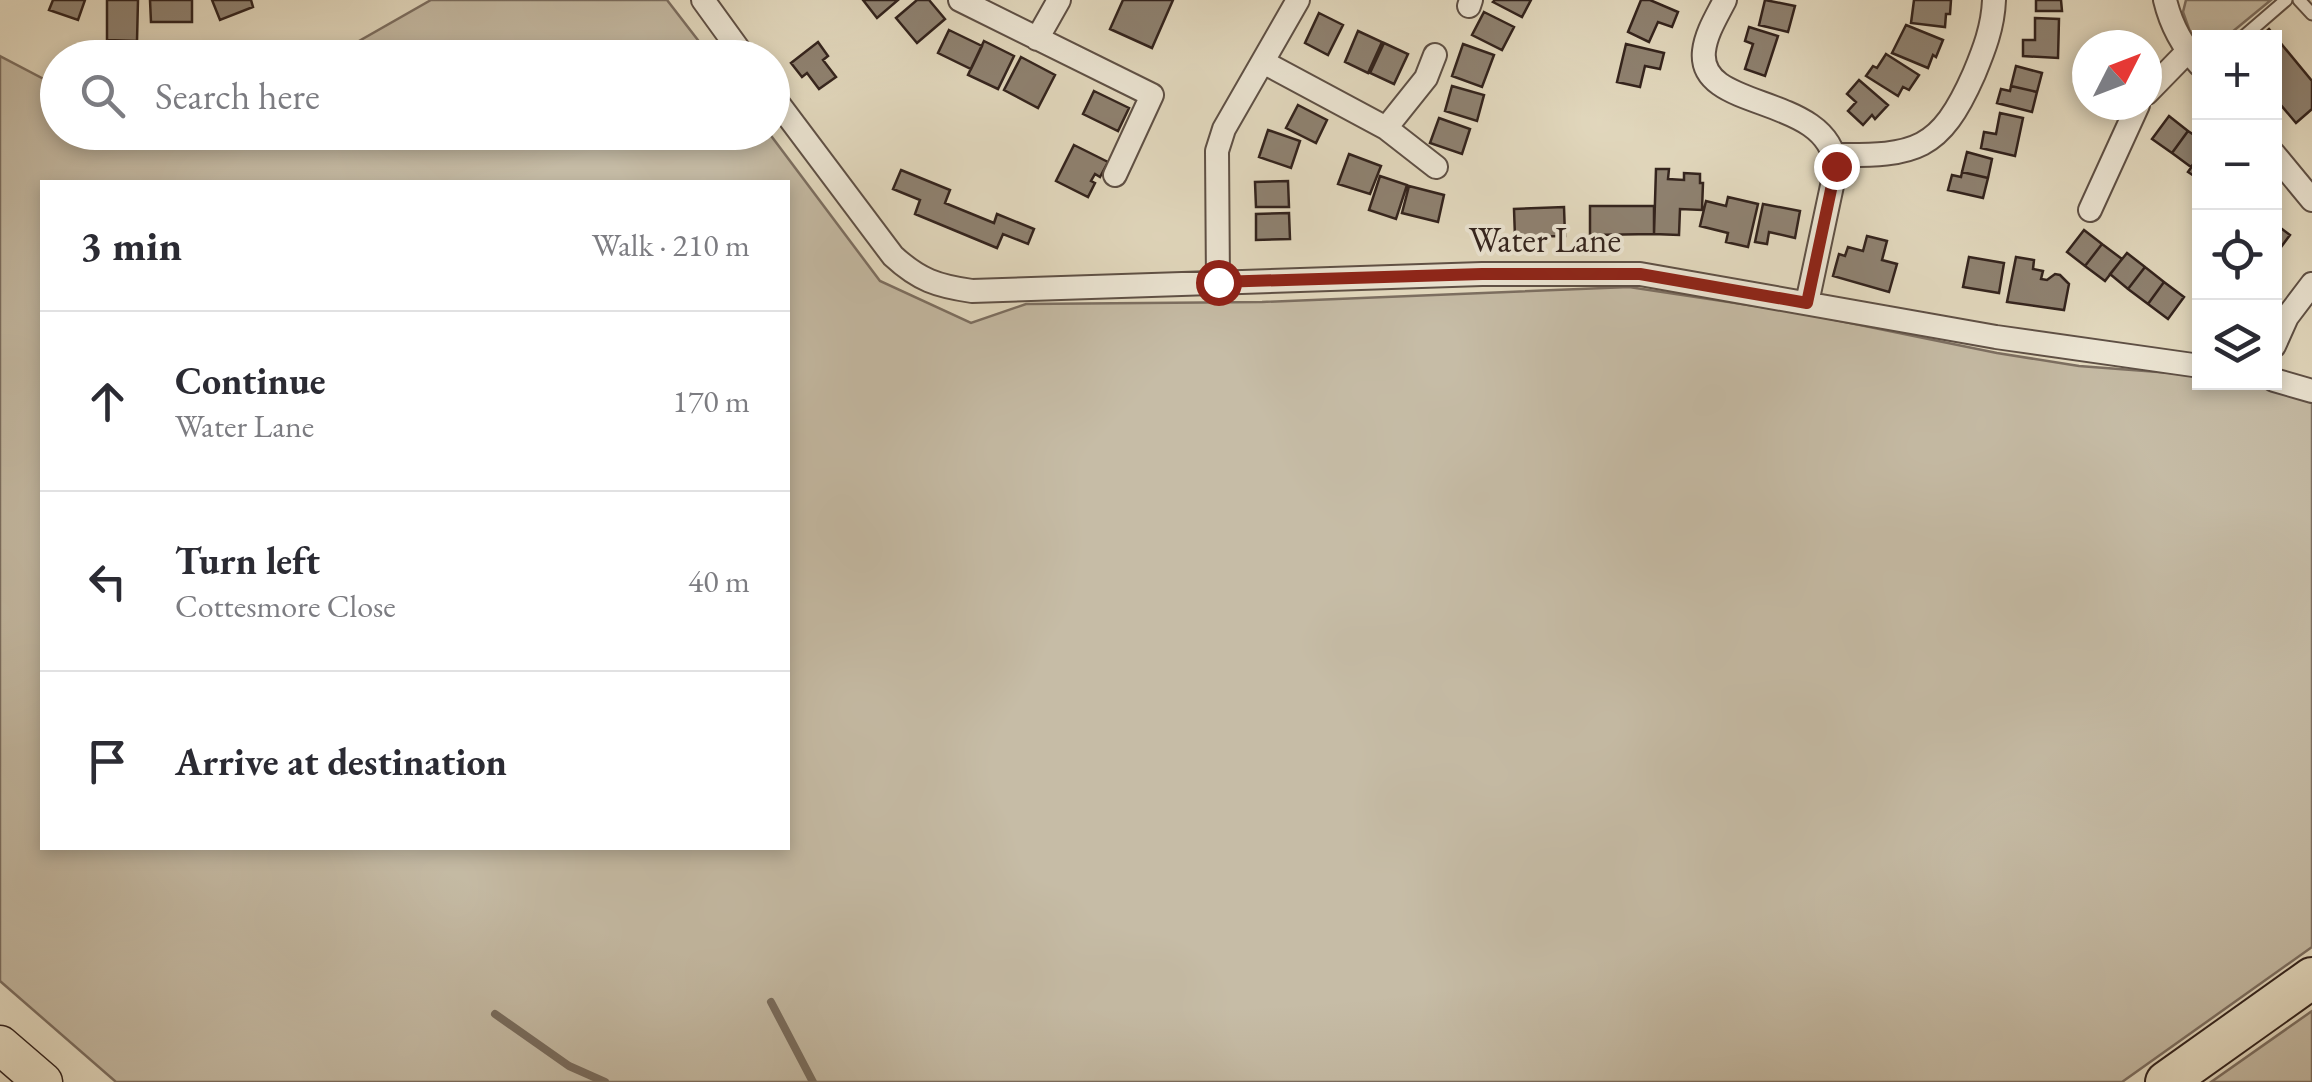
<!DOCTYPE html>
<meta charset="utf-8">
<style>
body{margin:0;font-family:"EB Garamond",serif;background:#f7f7f7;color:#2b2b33}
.controls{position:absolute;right:30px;top:30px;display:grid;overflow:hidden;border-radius:0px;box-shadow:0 5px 15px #0003}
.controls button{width:90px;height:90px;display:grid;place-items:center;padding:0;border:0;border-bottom:2px solid #e1e1e2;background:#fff;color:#2b2b33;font:50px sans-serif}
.compass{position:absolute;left:2072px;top:30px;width:90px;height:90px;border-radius:50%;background:#fff;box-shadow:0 5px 15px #0003;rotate:48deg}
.stop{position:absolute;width:30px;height:30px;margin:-22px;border:8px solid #8f2418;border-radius:50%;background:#fff}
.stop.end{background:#8f2418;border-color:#fff;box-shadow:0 2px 10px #0008}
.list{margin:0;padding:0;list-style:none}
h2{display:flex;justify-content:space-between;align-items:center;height:130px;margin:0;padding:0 40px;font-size:42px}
h2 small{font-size:32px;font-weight:400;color:#7c7c81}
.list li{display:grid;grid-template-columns:65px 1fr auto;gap:30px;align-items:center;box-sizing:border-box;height:180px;padding:0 40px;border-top:2px solid #e1e1e2}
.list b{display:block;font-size:38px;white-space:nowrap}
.list p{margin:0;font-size:32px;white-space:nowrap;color:#7c7c81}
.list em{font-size:32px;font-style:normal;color:#7c7c81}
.icon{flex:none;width:55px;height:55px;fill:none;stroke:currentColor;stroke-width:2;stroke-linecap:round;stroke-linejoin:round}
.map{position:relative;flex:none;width:2312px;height:1082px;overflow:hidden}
.search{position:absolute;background:#fff;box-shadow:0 5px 15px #0003;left:40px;top:40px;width:750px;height:110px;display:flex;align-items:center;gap:25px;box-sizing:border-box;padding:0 35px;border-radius:55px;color:#7c7c81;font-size:38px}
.panel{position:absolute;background:#fff;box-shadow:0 5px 15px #0003;left:40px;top:180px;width:750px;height:670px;border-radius:0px}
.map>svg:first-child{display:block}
.green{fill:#c6bca6;stroke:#7c6f62;stroke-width:2.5;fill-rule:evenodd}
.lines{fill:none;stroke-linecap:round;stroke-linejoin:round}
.stream{stroke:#786c5e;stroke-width:8}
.building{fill:#8f8373;stroke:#31221d;stroke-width:2.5}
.service-casing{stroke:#5e5046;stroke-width:15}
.minor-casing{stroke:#5e5046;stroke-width:26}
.trunk-casing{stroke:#31221d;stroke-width:41}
.motorway-casing{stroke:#31221d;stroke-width:44}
.service{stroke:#eee8d7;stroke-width:11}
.minor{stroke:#eee8d7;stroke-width:22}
.trunk{stroke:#e5dcc2;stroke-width:38}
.motorway{stroke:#e5dcc2;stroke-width:40}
.route{stroke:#8f2418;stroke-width:12}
.labels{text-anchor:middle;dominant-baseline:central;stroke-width:8;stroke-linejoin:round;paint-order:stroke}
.street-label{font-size:35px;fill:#31221d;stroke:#eee8d7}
</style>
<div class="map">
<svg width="2312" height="1082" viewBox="0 0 2312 1082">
<rect width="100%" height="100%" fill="#e5dcc2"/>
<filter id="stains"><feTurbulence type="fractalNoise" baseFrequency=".002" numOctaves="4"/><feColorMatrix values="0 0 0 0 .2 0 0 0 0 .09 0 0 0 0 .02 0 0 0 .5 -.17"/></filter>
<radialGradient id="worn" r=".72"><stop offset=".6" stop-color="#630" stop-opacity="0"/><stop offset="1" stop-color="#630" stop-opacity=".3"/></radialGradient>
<path class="green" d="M431,0h236l44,57h-380z
M2186,0h85l-45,37 -26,1 -1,4 -6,-2 -10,-28z
M0,56l57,30 1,46 711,1 111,148 91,42 55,-19 236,-2 367,-15 172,26 196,40 82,13 119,9 2,7 49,1 63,17v547l-190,135h-2006l-116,-101zM42,182h746v666h-746z
M2312,1011v71h-101z"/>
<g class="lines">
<path class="stream" d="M771,1002l42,80
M495,1014l74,52 36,16"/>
</g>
<path class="building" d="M53,0h32l-7,20 -29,-10z
M107,0h31l-1,41 -30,-1z
M150,0h42v22h-41z
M212,0h39l2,7 -33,13z
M863,0h35l-21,18z
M917,0h12l16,19 -28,24 -21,-25z
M1123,0h50l-21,48 -42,-19z
M1495,0h36l-9,17 -29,-15z
M1641,0h9l28,12 -6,15 -14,-5 -9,20 -21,-10z
M1765,0l30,6 -7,26 -29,-7z
M1914,0h37l-1,14h-4l-1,13 -34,-4z
M2036,0h25l1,11h-26z
M1484,12l30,15 -12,23 -30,-15z
M1319,13l24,12 -15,30 -23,-12z
M2035,18l24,1 -1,39 -35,-2v-16h12z
M1906,25l37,15 -7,17 -3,-2 -5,13 -36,-15z
M1749,27l29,9 -13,40 -20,-7 8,-25 -8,-3z
M2269,29l43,52v28l-16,14 -22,-26v-59h-15z
M949,30l33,16 -11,23 -33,-16z
M1358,31l24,11 -14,31 -23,-11z
M984,41l30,15 -16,33 -30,-14z
M818,42l10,14 -5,4 13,17 -17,12 -12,-16 -5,4 -11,-14z
M1384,43l24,11 -14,30 -24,-11z
M1463,44l31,11 -12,32 -30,-11z
M1626,44l38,9 -4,16 -15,-3 -5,21 -23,-5z
M1886,54l33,21 -10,15 -6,-3 -5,9 -32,-20 7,-10 4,2z
M1021,57l34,18 -17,33 -34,-18z
M2016,66l26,7 -5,19 -26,-6z
M1859,80l29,25 -13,14 -3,-4 -9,10 -15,-14 8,-9 -9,-8z
M1452,86l32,9 -7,26 -32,-10z
M2011,86l26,6 -5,20 -35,-9 4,-14 9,2z
M1094,91l35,17 -11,23 -35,-17z
M1298,105l29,15 -11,23 -30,-15z
M2000,113l23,5 -8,38 -34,-8 3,-16 12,2z
M2169,116l19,15 -16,22 -20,-14z
M1439,118l31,11 -8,25 -32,-11z
M1268,130l32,11 -9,27 -32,-11z
M2188,131l12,8v16l-9,12 -19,-14z
M1074,145l34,17 -8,15 -5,-3 -4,7 4,2 -7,14 -32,-16z
M1967,152l25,7 -4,19 -26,-6z
M1349,154l32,12 -11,28 -32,-10z
M2200,155v25l-12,-8z
M1656,169h13l-1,10 16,1v-7l16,1v9h3l-1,27 -22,-1 -1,26 -25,-1z
M901,170l49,20 -5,13 49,20 3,-9 37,15 -6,15 -25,-10 -6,14 -82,-34 5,-14 -27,-11z
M1962,172l26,6 -5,20 -35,-8 4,-15 9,2z
M1380,176l27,9 -11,34 -27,-9z
M1288,181l1,26h-33l-1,-25z
M1409,186l35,9 -6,27 -36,-9z
M1728,197l30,7 -10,43 -22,-5 2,-9 -28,-7 6,-25 20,5z
M1763,204l37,7 -5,27 -26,-6 -2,12 -12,-2z
M1590,206h64v28l-64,1z
M1564,207l1,29 -50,1 -1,-28z
M1289,213l1,26 -34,1v-26z
M2274,223l16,12 -14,19 -2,-1z
M2084,230l18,14 -17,22 -18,-14z
M1867,236l20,5 -5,19 15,4 -8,28 -56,-16 6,-22 6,2 3,-9 15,4z
M2102,244l20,15 -17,22 -20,-15z
M2127,253l18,14 -17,22 -18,-15z
M1969,257l35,6 -5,30 -36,-6z
M2016,257l18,3 -1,9 10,2 -2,8 6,1 8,-6 5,1 9,9 -5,26 -57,-8z
M2145,267l19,15 -16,22 -20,-15z
M2164,282l20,15 -16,22 -20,-15z"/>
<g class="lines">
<defs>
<path id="service" d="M2299,0l13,14
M2242,38l44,-38"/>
<path id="minor" d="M703,0l42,58
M960,0l192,95 -37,80
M1725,0c-8,16 -19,33 -21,51 -7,62 125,41 132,116l-29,136
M2165,0c6,25 17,46 35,65
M1469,6l2,-6
M1037,39l22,-39
M1263,62l123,66 50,39
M2147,93l40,-41
M772,95l121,161c26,24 44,30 79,35l510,-17h158l356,63 204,29
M1386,128l40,-50 9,-23
M2274,154l38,46
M1835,155c81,1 105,-4 139,-81 10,-24 19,-47 20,-74
M2090,210l48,-105
M1218,283l-1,-132 7,-22 74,-129
M2274,346l13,-29 25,-33
M2274,380l38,11"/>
<path id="trunk" d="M0,1045l43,37"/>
<path id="motorway" d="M2166,1082l146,-104"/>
</defs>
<use href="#service" class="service-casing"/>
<use href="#minor" class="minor-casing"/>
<use href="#trunk" class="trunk-casing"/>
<use href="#motorway" class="motorway-casing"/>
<use href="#service" class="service"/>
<use href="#minor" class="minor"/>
<use href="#trunk" class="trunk"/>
<use href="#motorway" class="motorway"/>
</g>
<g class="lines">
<path class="route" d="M1218,282l264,-8h158l167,29 29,-137"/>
</g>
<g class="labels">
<g class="street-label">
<text x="1545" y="239">Water Lane</text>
</g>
</g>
<rect width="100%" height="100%" filter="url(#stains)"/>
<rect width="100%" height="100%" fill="url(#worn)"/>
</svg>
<div class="controls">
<button>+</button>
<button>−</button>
<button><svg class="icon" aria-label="locate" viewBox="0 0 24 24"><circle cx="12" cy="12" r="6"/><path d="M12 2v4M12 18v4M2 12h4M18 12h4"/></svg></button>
<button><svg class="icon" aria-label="layers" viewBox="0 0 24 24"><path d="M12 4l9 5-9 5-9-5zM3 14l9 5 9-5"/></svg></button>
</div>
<svg class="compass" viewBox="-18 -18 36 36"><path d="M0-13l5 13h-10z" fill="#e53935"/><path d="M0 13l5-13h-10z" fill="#7c7c81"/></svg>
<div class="stop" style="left:1218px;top:282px"></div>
<div class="stop end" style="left:1836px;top:166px"></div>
<div class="search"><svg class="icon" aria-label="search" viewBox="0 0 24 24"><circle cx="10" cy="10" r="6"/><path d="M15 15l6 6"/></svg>Search here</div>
<section class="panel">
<h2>3 min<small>Walk · 210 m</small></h2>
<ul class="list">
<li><svg class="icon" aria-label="ahead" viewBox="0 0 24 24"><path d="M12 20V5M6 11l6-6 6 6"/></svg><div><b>Continue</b><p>Water Lane</p></div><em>170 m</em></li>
<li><svg class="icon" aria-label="left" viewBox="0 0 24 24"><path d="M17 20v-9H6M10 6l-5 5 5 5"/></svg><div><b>Turn left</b><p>Cottesmore Close</p></div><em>40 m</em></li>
<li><svg class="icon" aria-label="arrive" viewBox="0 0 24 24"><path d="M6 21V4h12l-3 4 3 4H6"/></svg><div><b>Arrive at destination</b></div></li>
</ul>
</section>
</div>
